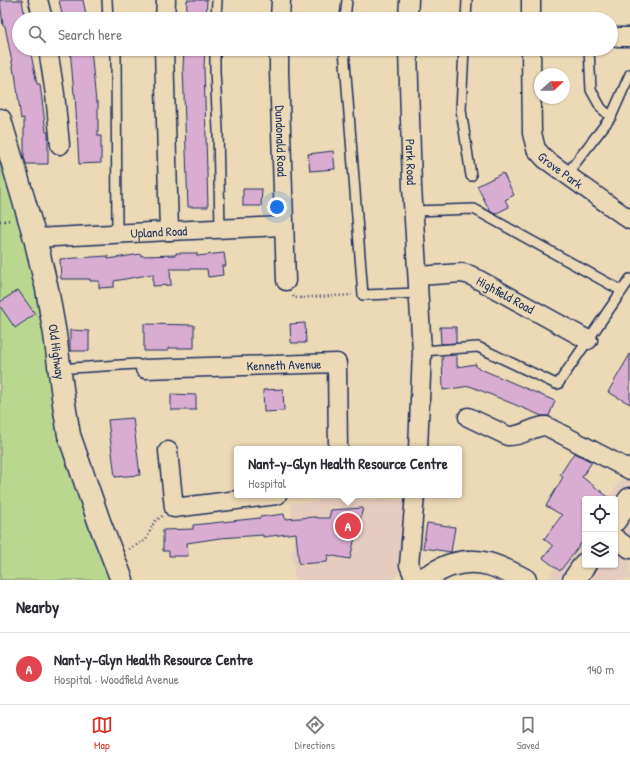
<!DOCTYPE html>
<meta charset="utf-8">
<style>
body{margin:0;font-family:"Patrick Hand",sans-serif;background:#f2f2f3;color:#2b2b33}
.controls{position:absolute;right:12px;bottom:12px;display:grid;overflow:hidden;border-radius:4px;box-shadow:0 1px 3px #0004}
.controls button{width:36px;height:36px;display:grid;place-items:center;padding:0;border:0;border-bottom:1px solid #e1e1e2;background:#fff;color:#2b2b33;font:20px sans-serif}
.compass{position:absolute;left:534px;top:68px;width:36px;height:36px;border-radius:50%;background:#fff;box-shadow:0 1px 3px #0004;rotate:68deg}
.you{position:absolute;left:277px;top:207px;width:14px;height:14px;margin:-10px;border:3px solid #fff;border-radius:50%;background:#1a73e8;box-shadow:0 0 0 6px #1a73e833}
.badge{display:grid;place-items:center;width:26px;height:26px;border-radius:50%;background:#d93025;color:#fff;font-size:13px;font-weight:700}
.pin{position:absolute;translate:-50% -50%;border:2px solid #fff;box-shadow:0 1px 4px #0006}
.popup{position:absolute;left:234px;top:446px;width:228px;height:52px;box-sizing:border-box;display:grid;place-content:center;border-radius:4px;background:#fff;filter:drop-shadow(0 1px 3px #0005);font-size:13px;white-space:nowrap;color:#7c7c81}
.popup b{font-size:15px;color:#2b2b33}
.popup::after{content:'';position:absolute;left:50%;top:100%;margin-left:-8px;border:8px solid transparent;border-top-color:#fff}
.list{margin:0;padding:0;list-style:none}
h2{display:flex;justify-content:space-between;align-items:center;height:52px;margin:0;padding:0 16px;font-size:17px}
h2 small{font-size:13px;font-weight:400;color:#7c7c81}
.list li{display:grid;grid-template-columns:26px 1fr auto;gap:12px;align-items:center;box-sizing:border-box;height:72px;padding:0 16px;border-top:1px solid #e1e1e2}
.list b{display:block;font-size:15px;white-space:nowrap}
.list p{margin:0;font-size:13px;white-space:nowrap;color:#7c7c81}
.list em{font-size:13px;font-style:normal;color:#7c7c81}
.icon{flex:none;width:22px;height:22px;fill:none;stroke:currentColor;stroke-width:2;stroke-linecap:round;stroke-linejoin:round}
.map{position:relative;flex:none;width:630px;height:580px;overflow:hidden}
.search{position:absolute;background:#fff;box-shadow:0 1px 3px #0004;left:12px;right:12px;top:12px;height:44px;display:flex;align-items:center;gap:10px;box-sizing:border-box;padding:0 14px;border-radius:22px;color:#7c7c81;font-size:15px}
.sheet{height:124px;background:#fff}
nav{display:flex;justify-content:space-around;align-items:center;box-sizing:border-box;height:56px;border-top:1px solid #e1e1e2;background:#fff;font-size:11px;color:#7c7c81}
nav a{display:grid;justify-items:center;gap:2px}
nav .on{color:#d93025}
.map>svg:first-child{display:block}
.built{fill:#e6ccbf}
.green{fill:#b9d78f;stroke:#6a8376}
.building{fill:#d9add1;stroke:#1b2f5e}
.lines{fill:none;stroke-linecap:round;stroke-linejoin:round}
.lane-casing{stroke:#1b2f5e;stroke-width:12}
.street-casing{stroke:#1b2f5e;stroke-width:21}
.secondary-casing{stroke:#1b2f5e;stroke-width:25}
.primary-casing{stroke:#1b2f5e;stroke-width:25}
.path{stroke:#1b2f5e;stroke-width:2.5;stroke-dasharray:1 3;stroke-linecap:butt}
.lane{stroke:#ecdab7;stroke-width:9}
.street{stroke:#ecdab7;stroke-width:18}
.secondary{stroke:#ecdab7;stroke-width:22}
.primary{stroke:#ecdab7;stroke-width:22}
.labels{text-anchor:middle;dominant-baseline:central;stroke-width:4;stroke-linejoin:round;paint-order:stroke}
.street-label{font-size:13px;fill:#1b2f5e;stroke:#ecdab7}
</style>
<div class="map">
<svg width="630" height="580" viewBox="0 0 630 580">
<rect width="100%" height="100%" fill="#ecdab7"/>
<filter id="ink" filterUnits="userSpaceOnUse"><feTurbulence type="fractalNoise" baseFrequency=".025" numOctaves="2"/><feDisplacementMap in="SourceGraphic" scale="8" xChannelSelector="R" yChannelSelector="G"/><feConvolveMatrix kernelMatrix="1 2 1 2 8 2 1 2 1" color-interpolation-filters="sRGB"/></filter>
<g filter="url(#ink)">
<path class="built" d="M630,469v111h-84l39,-52v37h30v-66h-8z
M319,498l86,3 -6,71 -3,6 -3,2h-98l-4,-30 3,-1 -3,-46 27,-1z"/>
<path class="green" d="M0,120l63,281 59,179h-122z"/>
<path class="building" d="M0,0h22l3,19h-6v30h11l7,35h3l6,48h2v32h-22l-2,-7v-39l-3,1 -6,-46h-1l-9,-47h-2z
M59,0h24l4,19h-24z
M187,0h20l-1,19h-20z
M70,49h21l5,53h2v34h3v27l-22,1 -4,-70h-1z
M184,49h21l-1,17 4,141h-20l-5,-140z
M333,151l2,18 -25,2 -2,-17z
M503,173l11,22 -9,5 4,7 -14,7 -5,-3 -13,-25z
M243,189h19l-1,17h-18z
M176,253h21v3l27,-3 2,13h-4l1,9 -15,2 -1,-8h-37l1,16 -18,1v-12l-39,7v6l-15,1v-7h-9v-2h-29l-1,-20 48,-3v3l33,-5v2l35,-1z
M18,290l17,24 -20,14 -15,-22v-4z
M305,323l1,20h-15l-1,-19z
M144,324l50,1v23h-26v3h-24z
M440,327h16v16l-15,1z
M70,330l19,1v20h-19z
M630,354v50l-22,-12z
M457,355v12l19,-3v3l79,34 -6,15h-7l-72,-30 -27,4 -1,-34z
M283,389l1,22 -20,1 -1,-22z
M171,394l25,1v15h-25z
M133,418l7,57 -25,2 -7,-57z
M574,453l18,9 -10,15 29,22h-26v39l-25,33 -17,-13 10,-12 -9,-7 18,-24 -16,-9 17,-29 -3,-2z
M363,508l-6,23 1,6h-3l-5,22 -22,-4 -1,7 -28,2 -3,-31 -33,4v-2l-43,3 -33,5 1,13h-19v-5h-6v-21l30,-1v-4l67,-7v-1l24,-3 1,5 29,-2 5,1h10l2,-8z
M427,523l28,4 -4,25 -28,-4z"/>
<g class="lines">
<defs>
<path id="lane" d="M107,0l1,19
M216,19l1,-19
M345,19l2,-19
M466,19l1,-19
M114,49l2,6 1,179
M215,49v22l3,59 2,99
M344,49l19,246 56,-2
M374,49l34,2
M464,49l-3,61 10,66
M589,49l2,41 10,18 10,9
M566,175l45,-58 19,-43
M414,211l60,-2 148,82
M422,351l56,-4 78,37h2l72,-105
M72,368l65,-4 8,5"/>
<g id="street">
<path d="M38,0l5,19"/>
<path d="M531,0v19"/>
<path d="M165,19l1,-19"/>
<path d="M280,19l1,-19"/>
<path d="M408,19l1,-19"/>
<path d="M611,37h19"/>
<path d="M48,49l7,45 5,51"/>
<path d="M164,49l5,182"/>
<path id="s1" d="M279,49v22l7,210"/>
<path id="s2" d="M408,49l4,138 10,164 -4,98"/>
<path id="s3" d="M531,49l1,84 4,16 9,10 85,61"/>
<path id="s4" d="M35,238l134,-7 115,-5"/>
<path id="s5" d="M418,276l44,-3 8,2 118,65"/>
<path id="s6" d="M145,369l192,-6 1,86"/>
<path d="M468,417l40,19c14,1 25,-10 38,-10l84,44"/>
<path d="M168,451l6,57 103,-13"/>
<path d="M415,495l-6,70 6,15"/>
<path d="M615,538l15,11"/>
</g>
<g id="secondary">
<path id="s7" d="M0,120l35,118 12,51 8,45 9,70 5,31 31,89 22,56"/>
<path d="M421,580c10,-5 20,-12 30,-15 29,-9 49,2 74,15"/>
</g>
<path id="primary" d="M615,520l15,-21
M574,580l11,-16"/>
</defs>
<use href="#lane" class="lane-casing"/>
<use href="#street" class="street-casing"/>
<use href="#secondary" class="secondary-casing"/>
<use href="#primary" class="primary-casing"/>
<path class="path" d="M0,221l11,-1
M293,296l1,2 58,-3
M129,549l17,-9 8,-18 8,-6"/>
<use href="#lane" class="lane"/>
<use href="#street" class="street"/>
<use href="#secondary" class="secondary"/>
<use href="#primary" class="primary"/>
</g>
</g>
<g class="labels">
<g class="street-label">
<text stroke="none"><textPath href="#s1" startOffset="92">Dundonald Road</textPath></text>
<text stroke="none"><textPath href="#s2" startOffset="113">Park Road</textPath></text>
<text stroke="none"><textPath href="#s3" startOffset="133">Grove Park</textPath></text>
<text stroke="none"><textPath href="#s4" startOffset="124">Upland Road</textPath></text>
<text stroke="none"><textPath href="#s5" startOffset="93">Highfield Road</textPath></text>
<text stroke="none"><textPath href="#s7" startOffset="239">Old Highway</textPath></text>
<text stroke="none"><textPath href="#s6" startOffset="139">Kenneth Avenue</textPath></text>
</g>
</g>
</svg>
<div class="controls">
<button><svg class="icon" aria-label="locate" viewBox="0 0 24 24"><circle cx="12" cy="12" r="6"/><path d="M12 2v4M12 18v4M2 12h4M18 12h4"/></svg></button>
<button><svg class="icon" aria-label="layers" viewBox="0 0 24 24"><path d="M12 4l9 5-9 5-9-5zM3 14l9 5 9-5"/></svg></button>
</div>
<svg class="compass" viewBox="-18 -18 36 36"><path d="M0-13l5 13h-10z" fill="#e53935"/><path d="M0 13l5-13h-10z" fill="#7c7c81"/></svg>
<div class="you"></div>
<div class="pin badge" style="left:348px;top:526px;background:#e0444e">A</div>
<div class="popup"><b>Nant-y-Glyn Health Resource Centre</b>Hospital</div>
<div class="search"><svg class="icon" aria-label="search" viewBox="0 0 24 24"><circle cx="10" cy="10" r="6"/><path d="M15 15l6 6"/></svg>Search here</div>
</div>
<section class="sheet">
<h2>Nearby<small></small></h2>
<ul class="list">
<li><span class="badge" style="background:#e0444e">A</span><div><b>Nant-y-Glyn Health Resource Centre</b><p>Hospital · Woodfield Avenue</p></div><em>140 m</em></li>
</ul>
</section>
<nav>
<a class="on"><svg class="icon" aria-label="map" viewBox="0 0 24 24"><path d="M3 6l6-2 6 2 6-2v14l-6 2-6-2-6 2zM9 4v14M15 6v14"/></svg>Map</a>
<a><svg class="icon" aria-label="directions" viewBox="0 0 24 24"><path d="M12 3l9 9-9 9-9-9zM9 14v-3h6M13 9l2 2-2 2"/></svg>Directions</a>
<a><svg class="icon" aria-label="saved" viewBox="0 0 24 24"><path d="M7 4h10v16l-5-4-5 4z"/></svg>Saved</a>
</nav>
